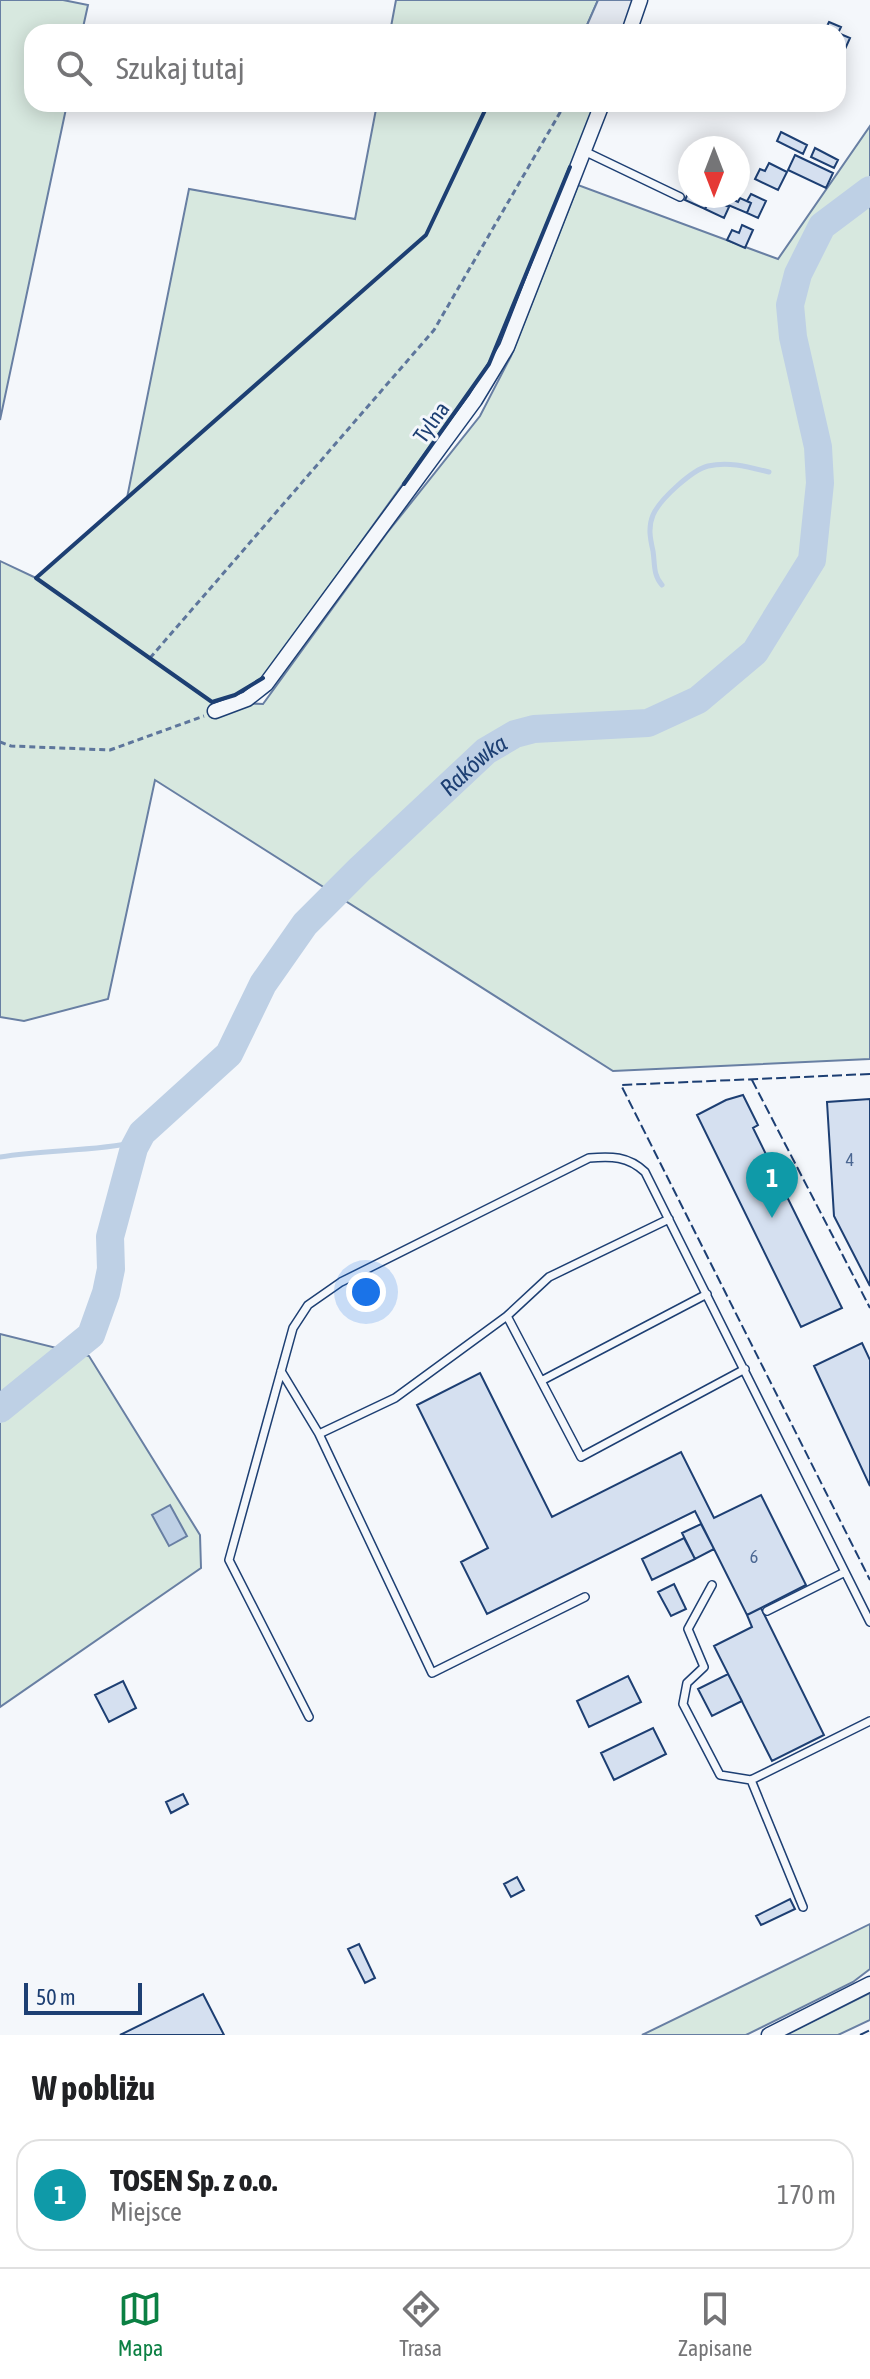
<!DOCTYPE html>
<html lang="pl">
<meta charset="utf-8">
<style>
body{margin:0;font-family:"Asap Condensed",sans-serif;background:#f2f2f2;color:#202124}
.compass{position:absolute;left:678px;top:136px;width:72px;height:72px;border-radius:50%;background:#fff;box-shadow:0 4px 20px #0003;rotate:180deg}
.scale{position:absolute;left:24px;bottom:20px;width:118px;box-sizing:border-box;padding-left:8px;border:4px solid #1d3f73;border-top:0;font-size:22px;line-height:28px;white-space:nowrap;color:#1d3f73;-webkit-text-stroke:6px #f4f7fb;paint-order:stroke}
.you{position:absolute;left:366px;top:1292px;width:28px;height:28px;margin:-20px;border:6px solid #fff;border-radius:50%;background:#1a73e8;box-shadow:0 0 0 12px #1a73e833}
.badge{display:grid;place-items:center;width:52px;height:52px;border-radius:50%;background:#0b8043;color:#fff;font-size:26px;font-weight:700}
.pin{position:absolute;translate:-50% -66px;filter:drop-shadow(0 2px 4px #0008)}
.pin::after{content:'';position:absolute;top:42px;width:28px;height:24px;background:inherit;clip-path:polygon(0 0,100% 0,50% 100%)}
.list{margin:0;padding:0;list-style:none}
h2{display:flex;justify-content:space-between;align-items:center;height:104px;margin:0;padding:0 32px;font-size:34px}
h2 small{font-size:26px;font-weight:400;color:#757577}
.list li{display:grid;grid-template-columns:52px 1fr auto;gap:24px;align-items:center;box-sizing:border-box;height:112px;margin:0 16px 16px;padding:0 16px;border:2px solid #e0e0e0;border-radius:24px}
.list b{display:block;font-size:30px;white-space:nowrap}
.list p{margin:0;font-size:26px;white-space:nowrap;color:#757577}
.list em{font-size:26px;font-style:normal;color:#757577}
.icon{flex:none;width:44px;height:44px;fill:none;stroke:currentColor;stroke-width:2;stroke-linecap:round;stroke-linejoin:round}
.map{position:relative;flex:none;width:870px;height:2035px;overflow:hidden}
.search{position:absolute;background:#fff;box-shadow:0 4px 20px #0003;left:24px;right:24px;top:24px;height:88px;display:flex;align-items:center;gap:20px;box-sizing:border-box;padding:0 28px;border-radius:24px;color:#757577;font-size:30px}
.sheet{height:232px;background:#fff}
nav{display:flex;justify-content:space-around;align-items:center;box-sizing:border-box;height:112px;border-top:2px solid #e0e0e0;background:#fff;font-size:22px;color:#757577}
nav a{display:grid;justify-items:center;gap:4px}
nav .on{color:#0b8043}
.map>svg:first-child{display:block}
.green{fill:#d7e8df;stroke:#687fa3;stroke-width:2}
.parking{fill:#e3e8f0;stroke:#687fa3;stroke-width:2}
.water{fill:#bed0e5;stroke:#687fa3;stroke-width:2}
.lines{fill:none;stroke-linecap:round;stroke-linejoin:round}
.stream{stroke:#bed0e5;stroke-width:5}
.river{stroke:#bed0e5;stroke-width:28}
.building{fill:#d5e0f0;stroke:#1d3f73;stroke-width:2}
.lane-casing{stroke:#1d3f73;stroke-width:10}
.street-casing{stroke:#1d3f73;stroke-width:17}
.path{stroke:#5e769c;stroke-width:3;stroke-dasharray:6 4;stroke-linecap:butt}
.lane{stroke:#f4f7fb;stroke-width:7}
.street{stroke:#f4f7fb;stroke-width:14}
.fence{stroke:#1d3f73;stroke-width:2;stroke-dasharray:10 4;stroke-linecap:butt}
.wall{stroke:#1d3f73;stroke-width:4}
.labels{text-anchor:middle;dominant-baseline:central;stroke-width:6;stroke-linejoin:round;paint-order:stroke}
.number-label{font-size:18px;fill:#4b6792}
.street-label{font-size:22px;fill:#1d3f73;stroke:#f4f7fb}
.water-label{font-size:24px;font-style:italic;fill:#1d3f73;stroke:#f4f7fb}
</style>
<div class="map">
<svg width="870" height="2035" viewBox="0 0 870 2035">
<rect width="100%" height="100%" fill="#f4f7fb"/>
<path class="green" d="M0,0h63l25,5 -6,27h-50v72h35l-67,316z
M396,0h202l-14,32h-194z
M377,104h219l-107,260 -225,313 -29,18 -20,7 48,2 124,-171 93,-117 31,-60 67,-171 200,74 92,-133v933l-257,12 -458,-291 -47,219 -84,22 -24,-4v-456l36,17 91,-80 62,-309 166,30z
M0,1334l89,22 111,179 1,33 -201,139z
M870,1924v45l-17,13 -107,53h-104z
M870,1993v27l-32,15h-52z"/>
<path class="parking" d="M598,0h42l-11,32h-45z"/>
<path class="water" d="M170,1505l17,31 -18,10 -17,-31z"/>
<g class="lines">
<path class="stream" d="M662,585c-9,-10 -7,-21 -9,-34 -3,-13 -5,-24 0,-36 7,-16 39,-45 55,-49 21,-5 41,1 61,6
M0,1157c46,-8 92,-5 137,-15"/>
<path class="river" id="s1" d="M0,1409l91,-74 15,-42 5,-24 -1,-32 24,-89 8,-15 87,-79 34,-70 42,-60 55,-55 126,-118 29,-17 19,-5 114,-6 50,-23 57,-48 57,-92 8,-77 -2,-36 -25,-110 -3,-32 8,-31 24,-48 48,-36"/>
</g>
<path class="building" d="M829,22l12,5 -3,6 12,5 -9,20 -3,-1v-25h-14z
M781,132l26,13 -4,9 -26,-13z
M815,148l23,12 -4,8 -23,-11z
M795,155l38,18 -7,15 -38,-18z
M769,163l18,9 -9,18 -23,-11 5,-10 5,2z
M690,189v7l21,2 -6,11 -20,-9z
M751,194l15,7 -8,17 -11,-5 4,-10 -4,-2z
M707,196h18l13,6 2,-4 11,5 -4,10z
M711,198l18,9 -5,11 -19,-9z
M742,225l11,5 -8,18 -18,-8 5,-10 7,3z
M743,1095l15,30 -5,3 89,180 -41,19 -104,-212 29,-15z
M870,1099v187l-36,-70 -7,-114z
M862,1343l8,17v126l-56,-120z
M480,1373l72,144 129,-65 33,66 47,-23 45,90 -59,30 -52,-104 -208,103 -26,-52 27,-14 -71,-143z
M701,1524l13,25 -19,10 -13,-26z
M684,1538l11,21 -43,21 -10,-21z
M674,1584l12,25 -15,7 -13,-24z
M761,1608l63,127 -52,26 -58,-115 38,-19 -5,-12z
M728,1674l14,27 -30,15 -14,-27z
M628,1676l13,26 -52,25 -12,-26z
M123,1681l13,27 -27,14 -14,-27z
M653,1728l13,26 -52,26 -13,-27z
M183,1794l5,10 -17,9 -5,-11z
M517,1877l7,13 -13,7 -7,-13z
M790,1899l5,10 -34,16 -5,-9z
M359,1944l16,34 -10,5 -17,-34z
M203,1994l21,41h-104z"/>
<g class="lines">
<defs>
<path id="lane" d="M584,151l96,46
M669,1219l-120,58 -42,39 74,141 164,-88
M281,1371l38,63 76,-36 112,-82
M541,1381l166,-87
M319,1434l113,239 153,-76
M712,1585l-24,44 16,38 -17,16 -4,21 37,71 31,5
M767,1611l78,-39
M309,1717l-80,-157 64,-232 15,-23 33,-23 248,-124c22,-2 39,-2 56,14l225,450
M803,1907l-52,-127 119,-59"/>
<path id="street" d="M629,32l11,-32
M215,711l32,-12 19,-15 209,-284 32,-53 95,-243
M769,2035l101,-51"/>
</defs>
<use href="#lane" class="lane-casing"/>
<use href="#street" class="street-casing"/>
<path class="path" d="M150,658l284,-328 131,-226
M0,742l11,4 99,4 94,-34"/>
<use href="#lane" class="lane"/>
<use href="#street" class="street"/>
<path class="fence" d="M870,1074l-249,11 249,495
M752,1080l118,228
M860,2035l10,-5"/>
<path class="wall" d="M404,484l85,-120 81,-197
M263,678l-28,17 -23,7 -176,-124 390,-343 62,-131"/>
</g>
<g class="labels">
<g class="number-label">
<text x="850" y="1159">4</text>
<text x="754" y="1556">6</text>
</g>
<g class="street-label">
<text transform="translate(431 422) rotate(-54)">Tylna</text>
</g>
<g class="water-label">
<text stroke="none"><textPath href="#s1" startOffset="828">Rakówka</textPath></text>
</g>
</g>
</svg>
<svg class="compass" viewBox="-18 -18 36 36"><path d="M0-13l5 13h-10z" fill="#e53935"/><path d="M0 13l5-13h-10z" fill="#757577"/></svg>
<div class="scale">50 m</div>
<div class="you"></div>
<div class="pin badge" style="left:772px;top:1218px;background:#0f9aa8">1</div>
<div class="search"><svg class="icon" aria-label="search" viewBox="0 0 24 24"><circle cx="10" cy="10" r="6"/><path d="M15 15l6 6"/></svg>Szukaj tutaj</div>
</div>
<section class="sheet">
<h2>W pobliżu<small></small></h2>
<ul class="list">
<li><span class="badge" style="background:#0f9aa8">1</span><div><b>TOSEN Sp. z o.o.</b><p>Miejsce</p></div><em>170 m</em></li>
</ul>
</section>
<nav>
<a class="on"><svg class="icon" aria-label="map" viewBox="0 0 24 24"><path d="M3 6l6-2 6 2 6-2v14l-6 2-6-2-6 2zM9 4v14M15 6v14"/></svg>Mapa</a>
<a><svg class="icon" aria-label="directions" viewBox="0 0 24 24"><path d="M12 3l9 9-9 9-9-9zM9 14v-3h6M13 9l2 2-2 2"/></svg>Trasa</a>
<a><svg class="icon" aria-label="saved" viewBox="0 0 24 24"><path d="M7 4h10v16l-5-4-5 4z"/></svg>Zapisane</a>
</nav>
